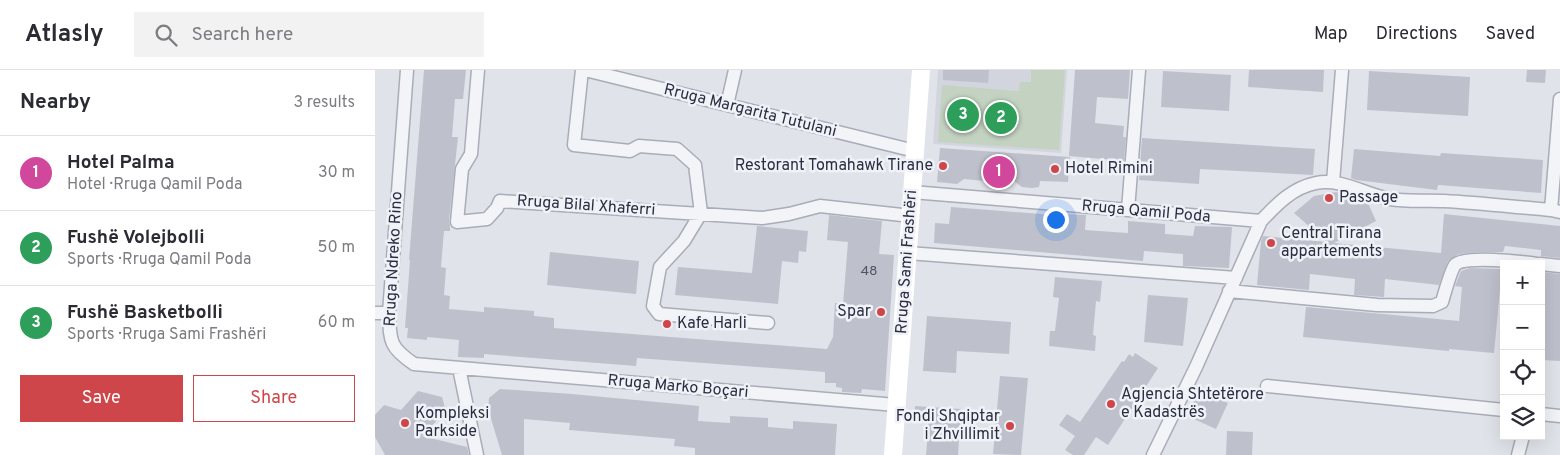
<!DOCTYPE html>
<meta charset="utf-8">
<style>
body{margin:0;font-family:Overpass,sans-serif;background:#f2f2f3;color:#2b2b33}
.controls{position:absolute;right:15px;bottom:15px;display:grid;overflow:hidden;border-radius:0px;box-shadow:0 5px 20px #0002}
.controls button{width:45px;height:45px;display:grid;place-items:center;padding:0;border:0;border-bottom:1px solid #e1e1e2;background:#fff;color:#2b2b33;font:25px sans-serif}
.you{position:absolute;left:680px;top:149px;width:18px;height:18px;margin:-12px;border:4px solid #fff;border-radius:50%;background:#1a73e8;box-shadow:0 0 0 8px #1a73e833}
.badge{display:grid;place-items:center;width:32px;height:32px;border-radius:50%;background:#ce4649;color:#fff;font-size:16px;font-weight:700}
.pin{position:absolute;translate:-50% -50%;border:2px solid #fff;box-shadow:0 1px 5px #0006}
.list{margin:0;padding:0;list-style:none}
h2{display:flex;justify-content:space-between;align-items:center;height:65px;margin:0;padding:0 20px;font-size:21px}
h2 small{font-size:16px;font-weight:400;color:#7c7c81}
.list li{display:grid;grid-template-columns:32px 1fr auto;gap:15px;align-items:center;box-sizing:border-box;height:75px;padding:0 20px;border-top:1px solid #e1e1e2}
.list b{display:block;font-size:19px;white-space:nowrap}
.list p{margin:0;font-size:16px;white-space:nowrap;color:#7c7c81}
.list em{font-size:16px;font-style:normal;color:#7c7c81}
.actions{display:flex;gap:10px;padding:15px 20px}
.actions a{flex:1;padding:11px 0;border:1px solid #ce4649;border-radius:0px;text-align:center;font-size:18px;color:#ce4649}
.actions .main{background:#ce4649;color:#fff}
.icon{flex:none;width:28px;height:28px;fill:none;stroke:currentColor;stroke-width:2;stroke-linecap:round;stroke-linejoin:round}
.map{position:relative;flex:none;width:1185px;height:385px;overflow:hidden}
header{display:flex;align-items:center;gap:30px;box-sizing:border-box;height:70px;padding:0 25px;background:#fff;border-bottom:1px solid #e1e1e2}
header strong{font-size:24px}
nav{display:flex;gap:28px;margin-inline-start:auto;font-size:18px}
.search{width:350px;height:45px;background:#f2f2f3;display:flex;align-items:center;gap:12px;box-sizing:border-box;padding:0 18px;border-radius:0px;color:#7c7c81;font-size:19px}
main{display:flex}
aside{flex:1;background:#fff}
.map>svg:first-child{display:block}
.built{fill:#d2d5de}
.green{fill:#c4d3c1}
.building{fill:#bec1cc}
.lines{fill:none;stroke-linecap:round;stroke-linejoin:round}
.street-casing{stroke:#a9adb7;stroke-width:15}
.street{stroke:#f3f4f8;stroke-width:12}
.secondary{stroke:#fff;stroke-width:18}
.poi-dot{fill:#ce4649;stroke:#f0f2f7;stroke-width:2}
.labels{text-anchor:middle;dominant-baseline:central;stroke-width:5;stroke-linejoin:round;paint-order:stroke}
.number-label{font-size:14px;fill:#4e5364}
.street-label{font-size:16px;fill:#292e41;stroke:#f0f2f7}
.poi-label{font-size:16px;fill:#292e41;stroke:#f0f2f7;text-anchor:start}
</style>
<header>
<strong>Atlasly</strong>
<div class="search"><svg class="icon" aria-label="search" viewBox="0 0 24 24"><circle cx="10" cy="10" r="6"/><path d="M15 15l6 6"/></svg>Search here</div>
<nav><a>Map</a><a>Directions</a><a>Saved</a></nav>
</header>
<main>
<aside>
<h2>Nearby<small>3 results</small></h2>
<ul class="list">
<li><span class="badge" style="background:#d1479c">1</span><div><b>Hotel Palma</b><p>Hotel · Rruga Qamil Poda</p></div><em>30 m</em></li>
<li><span class="badge" style="background:#2e9e5b">2</span><div><b>Fushë Volejbolli</b><p>Sports · Rruga Qamil Poda</p></div><em>50 m</em></li>
<li><span class="badge" style="background:#2e9e5b">3</span><div><b>Fushë Basketbolli</b><p>Sports · Rruga Sami Frashëri</p></div><em>60 m</em></li>
</ul>
<div class="actions"><a class="main">Save</a><a>Share</a></div>
</aside>
<div class="map">
<svg width="1185" height="385" viewBox="0 0 1185 385">
<rect width="100%" height="100%" fill="#e0e3e9"/>
<path class="built" d="M563,0h129l-6,83 -128,-9z"/>
<path class="green" d="M656,0h34l-6,80 -121,-8 4,-57 77,6 1,-9h11z"/>
<path class="building" d="M49,0h42l-3,29h-8l-3,38h6l-9,84 1,5v5h-6l-3,36 5,1 -2,27 6,1 -1,13 35,3v-5l50,4v5l20,2v10l273,21 6,-12 2,-34 8,1 5,-62 -21,-2 2,-25 53,6 -3,33 15,1 -9,136 -23,-2 -1,4 -19,-1v-4l-6,-1v-4h-11v-11l-188,-14 -1,8 -152,-12v4l-26,-1 1,-17 -32,-3v3l-20,-2 1,-10h-3l5,-68h-1z
M568,0h46l-1,13 -45,-3z
M700,0h55l-2,29 -31,-2 -2,26 29,3 -1,11h3l-2,24 -55,-5z
M874,0h75l-1,22 -75,-5z
M1152,0h19l-1,13 -19,-1z
M788,1l68,4 -2,36 -68,-4z
M994,1l101,6 -2,39 -101,-6z
M767,68l173,11 -2,26 -113,-6 -1,15 -60,-4z
M565,78l130,9 -2,25 -28,-1 -1,6 -7,1 -10,-1 -8,-6 -19,4 -11,-4 -20,-2 -7,5 -20,-2z
M979,79l86,7 1,-3 102,7 -2,33 -103,-8 -1,5 -81,-10 -5,-2z
M961,122l32,11 8,18 -42,22 107,10 3,-39 116,12v32l-19,-2v-6l-36,-4 -2,6h-23l-21,2 -11,7 -9,24 -54,-6 -1,18 -30,-2 1,-16 -45,-5 -1,16 -52,-5 4,-44 2,-5 64,6 -33,-29 20,-17z
M576,137l115,9v-2l20,1 -1,15 43,3v-12l37,3v10l28,2 2,-10 37,1 -3,41 -46,-2v-12l-39,-3 -1,10 -209,-18 1,-20 14,1z
M382,156l51,5 -2,21 -7,-1 -1,12 -16,-2 -4,43 -103,-9 3,-28 74,6z
M175,182l89,9 -3,33 -89,-9z
M1095,198l32,1 -8,84 -45,-4v2l-146,-14 3,-30 153,14 3,-34 -7,-1 6,-15z
M1166,202l19,2v87l-19,-1z
M680,207l47,4 -2,21 -4,-1 -3,34 3,1 -1,15 -46,-5 1,-15h5l4,-33 -6,-1z
M773,225l40,3 -5,48 -39,-4z
M552,246l84,6 -2,32 -52,-3 -1,22 -33,-2z
M760,283l23,15 -50,77 -12,-8 -12,18h-11l-8,-5 10,-14 -16,-11 8,-11 13,8 42,-61 2,1 5,-8 4,3z
M625,306l28,2 -7,77 -28,-1z
M125,319l72,5 127,12 -1,15 32,2v-7l38,2v9l25,2v-8l44,3 -2,31h-140v-7l-21,-2 1,-7 -106,-9 1,-7 -46,-4v36h-22l-14,-46 1,-11z
M824,320l29,13 -12,26 -29,-13z
M43,321l24,6 4,14 -24,25 45,11 2,8h-84l-10,-18v-22l9,-10 17,5z
M540,336l46,3 -3,46h-32l3,-35 -15,-1z
M852,361l26,1 -1,23h-26z"/>
<g class="lines">
<defs>
<path id="street" d="M32,0l-18,243c1,28 0,34 25,51l482,41
M103,0l-7,84 -9,15 -5,53 30,-3 10,-11 3,-7 262,17 27,-4 31,-8 91,10
M207,0l-8,75 56,6 9,-5 38,3 18,16 6,48 -17,28 -24,26 -7,39 6,8 109,9
M210,0l330,81
M352,35l8,-35
M958,112l9,-112
M537,122l349,29
M753,140l11,-140
M1176,140l9,-111
M533,183l328,25
M1166,194l19,2
M854,221l148,14 56,1 9,-4c2,-7 9,-32 13,-37 8,-10 68,-3 82,-1
M0,243h14
M84,298l18,87
M892,316l237,24
M1166,344l19,2
M778,385l43,-88 65,-146c16,-17 31,-33 55,-38 26,-5 49,12 74,16 18,3 36,1 54,2 36,2 71,6 107,9l9,2
M1143,385l5,-19"/>
</defs>
<use href="#street" class="street-casing"/>
<use href="#street" class="street"/>
<path class="secondary" d="M518,385l28,-385"/>
</g>
<g class="poi-dot">
<circle cx="568" cy="96" r="5"/>
<circle cx="680" cy="99" r="5"/>
<circle cx="954" cy="128" r="5"/>
<circle cx="896" cy="173" r="5"/>
<circle cx="506" cy="242" r="5"/>
<circle cx="292" cy="254" r="5"/>
<circle cx="736" cy="334" r="5"/>
<circle cx="30" cy="353" r="5"/>
<circle cx="635" cy="356" r="5"/>
</g>
<g class="labels">
<g class="number-label">
<text x="494" y="201">48</text>
</g>
<g class="street-label">
<text transform="translate(375 41) rotate(14)">Rruga Margarita Tutulani</text>
<text transform="translate(211 136) rotate(4)">Rruga Bilal Xhaferri</text>
<text transform="translate(771 142) rotate(5)">Rruga Qamil Poda</text>
<text transform="translate(19 189) rotate(-87)">Rruga Ndreko Rino</text>
<text transform="translate(532 192) rotate(-86)">Rruga Sami Frashëri</text>
<text transform="translate(303 317) rotate(5)">Rruga Marko Boçari</text>
</g>
<g class="poi-label">
<text x="558" y="96" text-anchor="end">Restorant Tomahawk Tirane</text>
<text x="690" y="99">Hotel Rimini</text>
<text x="964" y="128">Passage</text>
<text x="906" y="164">Central Tirana<tspan x="906" dy="18">appartements</tspan></text>
<text x="496" y="242" text-anchor="end">Spar</text>
<text x="302" y="254">Kafe Harli</text>
<text x="746" y="325">Agjencia Shtetërore<tspan x="746" dy="18">e Kadastrës</tspan></text>
<text x="40" y="344">Kompleksi<tspan x="40" dy="18">Parkside</tspan></text>
<text x="625" y="347" text-anchor="end">Fondi Shqiptar<tspan x="625" dy="18">i Zhvillimit</tspan></text>
</g>
</g>
</svg>
<div class="controls">
<button>+</button>
<button>−</button>
<button><svg class="icon" aria-label="locate" viewBox="0 0 24 24"><circle cx="12" cy="12" r="6"/><path d="M12 2v4M12 18v4M2 12h4M18 12h4"/></svg></button>
<button><svg class="icon" aria-label="layers" viewBox="0 0 24 24"><path d="M12 4l9 5-9 5-9-5zM3 14l9 5 9-5"/></svg></button>
</div>
<div class="you"></div>
<div class="pin badge" style="left:624px;top:102px;background:#d1479c">1</div>
<div class="pin badge" style="left:626px;top:48px;background:#2e9e5b">2</div>
<div class="pin badge" style="left:588px;top:45px;background:#2e9e5b">3</div>
</div>
</main>
